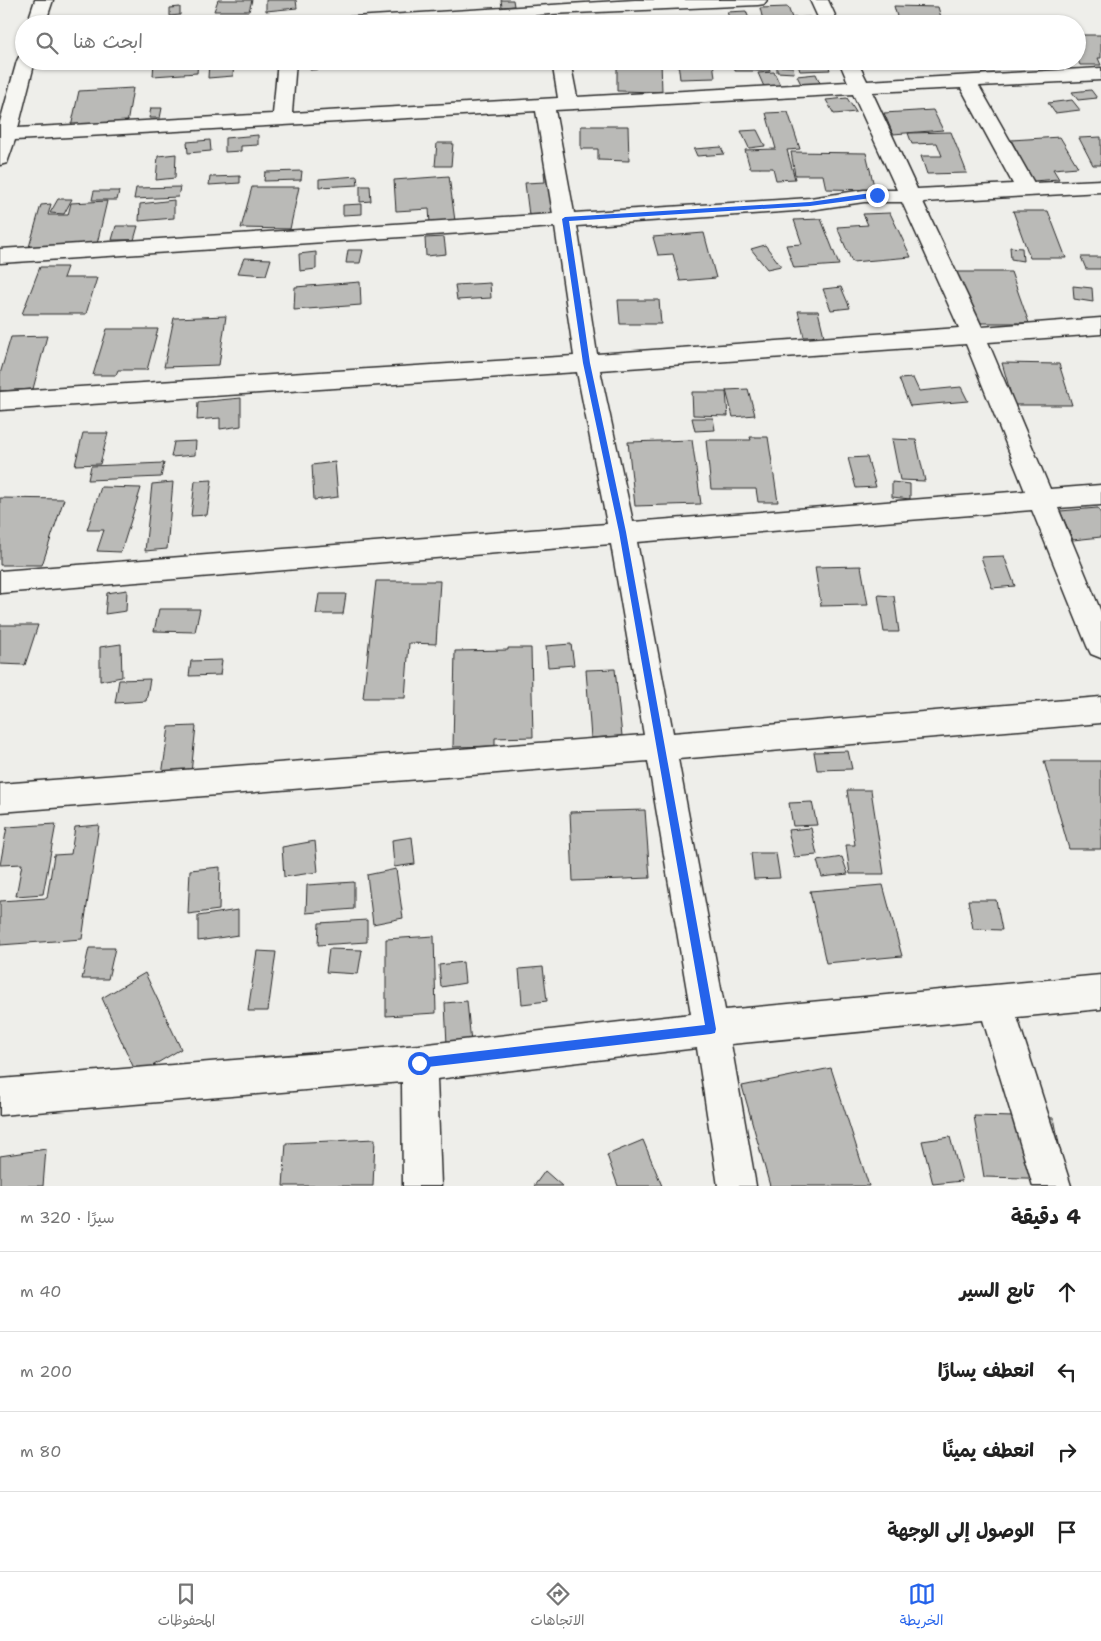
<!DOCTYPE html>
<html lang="ar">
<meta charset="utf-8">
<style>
body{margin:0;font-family:"Shantell Sans","Playpen Sans Arabic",sans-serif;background:#f6f6f6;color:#222;direction:rtl}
.stop{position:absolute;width:15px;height:15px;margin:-11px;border:4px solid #2563eb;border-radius:50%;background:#fff}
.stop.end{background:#2563eb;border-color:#fff;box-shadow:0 1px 5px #0008}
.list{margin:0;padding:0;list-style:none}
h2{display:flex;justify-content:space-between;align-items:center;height:65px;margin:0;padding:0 20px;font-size:21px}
h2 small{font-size:16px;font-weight:400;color:#767676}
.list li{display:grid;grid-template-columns:32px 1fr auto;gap:15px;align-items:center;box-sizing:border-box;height:80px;padding:0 20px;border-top:1px solid #e0e0e0}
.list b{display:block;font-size:19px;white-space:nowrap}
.list em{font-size:16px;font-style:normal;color:#767676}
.icon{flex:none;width:28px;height:28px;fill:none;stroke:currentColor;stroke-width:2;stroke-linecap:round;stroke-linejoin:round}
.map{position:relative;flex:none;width:1101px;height:1186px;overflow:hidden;direction:ltr}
.search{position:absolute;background:#fff;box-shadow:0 1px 4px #0004;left:15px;right:15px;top:15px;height:55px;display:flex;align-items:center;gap:12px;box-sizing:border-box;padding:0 18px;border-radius:28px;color:#767676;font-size:19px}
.sheet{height:385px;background:#fff}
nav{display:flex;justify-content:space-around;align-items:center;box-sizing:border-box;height:70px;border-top:1px solid #e0e0e0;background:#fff;font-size:14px;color:#767676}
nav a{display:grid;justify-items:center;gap:2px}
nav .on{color:#2563eb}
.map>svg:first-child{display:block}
.building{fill:#babab7;stroke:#2b2b2b}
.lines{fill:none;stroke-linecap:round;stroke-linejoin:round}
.minor-casing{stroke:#2b2b2b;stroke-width:3}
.minor{fill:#f6f6f2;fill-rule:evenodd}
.route{fill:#2563eb}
</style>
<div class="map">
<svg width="1101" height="1186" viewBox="0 0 1101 1186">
<rect width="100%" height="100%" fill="#eeeeea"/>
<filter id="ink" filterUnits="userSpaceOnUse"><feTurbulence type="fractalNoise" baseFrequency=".02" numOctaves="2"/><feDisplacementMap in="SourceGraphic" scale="10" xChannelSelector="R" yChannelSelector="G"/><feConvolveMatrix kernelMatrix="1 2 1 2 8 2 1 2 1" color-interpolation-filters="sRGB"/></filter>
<g filter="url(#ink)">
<path class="building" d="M218,0h34l-3,11h-35z
M266,0h30l1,8 -31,3z
M501,0h12l1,6 -12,1z
M894,6l44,1 5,17h-44z
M180,7v8l-10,1v-8z
M788,7l4,11 18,-1 3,7h-49l-4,-16z
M746,11l4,10 -19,2 -4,-11z
M1077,35h24v23h-3l3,7h-21l-3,-7z
M154,61h44l-1,12 -44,3z
M209,61h25l-1,15 -25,2z
M310,61h42l1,6 -43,3z
M617,61h44l1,31 -45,-1z
M664,61h49l2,17 -35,1 -2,-17z
M734,61h34l2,10h-35z
M778,61h49l3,9 -30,1 -2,-6 -19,1z
M777,66l16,1 1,6 -17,-1z
M774,72l7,15 -16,2 -7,-16z
M816,74l5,11 -19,1 -5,-10z
M133,88l-6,36 -56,3 8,-36z
M1091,90l6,8 -19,2 -6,-8z
M847,98l9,14 -22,2 -8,-14z
M1072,100l8,10 -25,3 -7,-10z
M151,108h11l-2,10h-11z
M933,110l10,20 -50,4 -9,-21z
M788,112l12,37 -13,1 8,29 -19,1 -3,-12h-23l-5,-18 31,-1 -10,-36z
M581,126h47l1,35 -31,-1v-11h-17z
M757,130l8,16 -16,2 -8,-17z
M951,132l16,41 -40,1 -6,-18h21l-5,-13 -25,1 -4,-11z
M258,135v10l-17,1v5l-16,1v-14z
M1060,137l18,30 -25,2 6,10 -26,2 -22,-41z
M1101,137v28h-8l-14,-27z
M210,140l1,11 -23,2 -1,-11z
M437,143h16l-2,23h-16z
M721,147l3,7 -27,2 -3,-7z
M791,152l75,1 9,37 -49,-1 -3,-14h-28z
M176,154l-1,24 -19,2 2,-24z
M302,171l-1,9 -37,1 1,-9z
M565,171l8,41 -44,3 -4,-32 20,-1 -1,-10z
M240,176v7l-31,2 1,-8z
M357,176l1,9 -39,2v-8z
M449,176l6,45 -25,2 -1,-14 -33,2 -2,-31z
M360,186h10l1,15 -11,1z
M180,187l-2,10 -44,2 2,-11z
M252,187h47l-9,42 -49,-1z
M94,191h25l-2,9h-25z
M58,199h14l-8,15 -14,-1z
M174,200v18l-35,3 1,-17z
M107,201l-10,43 -68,3 12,-42 10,-1 -3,11h20l3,-12z
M362,204v10l-19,1v-10z
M1013,211h35l18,47h-36z
M890,213l21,44 -59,5 -15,-35 31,-2 -5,-11z
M821,219l18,46 -45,3 -8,-23 16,-1 -8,-24z
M116,226h22l-4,14h-22z
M704,233l12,45 -36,3 -7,-27 -15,1 -5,-18z
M444,237l2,17 -20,2 -1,-18z
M765,245l16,21 -14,3 -16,-20z
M1010,247l12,1 1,13 -12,-2z
M348,250h15l-3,13h-14z
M316,252v17l-16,2 -1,-17z
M1081,257h20v12h-15z
M244,258l27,1 -5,16 -28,-2z
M40,267h27l-4,11h34l-11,36h-64z
M955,272h56l18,51h-59z
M360,282l1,23 -67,5 1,-23z
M490,283l1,15 -34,2 -2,-15z
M1073,286l19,2 1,14 -19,-3z
M841,287l9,21 -19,2 -8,-21z
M618,300h41l2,24h-41z
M798,311h20l6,25 -20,1z
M226,316l-7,49 -55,2 10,-49z
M107,329h51l-11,41h-29l-2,5h-23z
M47,336l-14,53 -33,2v-17l11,-37z
M1002,363l57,1 13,41h-58z
M913,378l6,13 42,-4 7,14 -58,5 -11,-27z
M748,389l7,26 -22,2 -7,-27z
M692,392h34l2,24 -35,-1z
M241,398v28l-21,3v-11l-23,2 1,-18z
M692,418h21l2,12 -20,1z
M83,433h25l-8,31 -25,1z
M750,437h18l10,65h-20l-2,-13h-45l-5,-49h45z
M892,439l24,1 9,41 -25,-1z
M692,440l9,64 -66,2 -7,-64z
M196,441l-1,14 -24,2 3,-15z
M867,457l9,30 -20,1 -8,-30z
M335,462l3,35 -24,3 -2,-35z
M164,463l-3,14 -73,3 3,-14z
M212,480l-5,35 -16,1 4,-35z
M173,482l-6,67 -22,2 7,-67z
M892,482l18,2v15l-18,-2z
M101,487l40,1 -20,64 -24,-1 7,-21h-17z
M0,498l64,1 -22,66h-42z
M1098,508l3,6v23l-28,3 -13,-29z
M1004,556l11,30 -23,2 -11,-31z
M861,566l7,39 -47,1 -6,-39z
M376,581h64l-4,63 -27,-1 -4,55h-42z
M127,590l-1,21 -21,3 2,-21z
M319,594h27l-3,20h-27z
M878,595l16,1 5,36h-15z
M159,609h41l-5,23 -41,-1z
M0,625h38l-13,40 -25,-1z
M121,644l1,33 -22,4v-34z
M571,644l3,21 -26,2 -2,-21z
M508,648h23l2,89 -38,1v8l-42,1 2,-96 53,-1z
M222,660l-2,15 -31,1 2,-15z
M615,669l7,67 -31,2 -5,-68z
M150,679l-4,22 -31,2 4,-23z
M196,726l-5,47 -29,2 7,-48z
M848,751l4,18 -35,1 -3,-18z
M1044,761h57v88h-32z
M847,790h24l13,84h-34l-4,-29h9z
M812,802l5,23 -24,1 -4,-23z
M645,810l5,68 -77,3 -3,-69z
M56,824l-13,70 -27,2 6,-32 -22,1 7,-38z
M99,825l-17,114 -82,6v-44l47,-3 7,-43 17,-1 4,-27z
M811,828l6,27 -23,2 -6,-27z
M412,837l3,27 -21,3 -2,-27z
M315,841l3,31 -34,5 -2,-30z
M751,853h25l4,25 -26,1z
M842,857l6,17 -26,3 -5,-16z
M220,867l-1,43 -31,4 2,-44z
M396,869l7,49 -30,6 -6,-49z
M354,882v27l-48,4 1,-28z
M883,885l19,71 -76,7 -16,-72z
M968,900h28l6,30 -29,-1z
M238,910v25l-40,6v-25z
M367,920v22l-49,3 1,-22z
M434,936l2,77 -50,3v-77z
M89,948h26l-7,31h-26z
M329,949l33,1 -4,24 -32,-2z
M257,951l19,1 -8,59h-20z
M463,962l2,21 -24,4 -2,-22z
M543,967l4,34 -25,3 -3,-35z
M145,973l36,76 -44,26 -35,-77z
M467,1001l4,42 -24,2 -2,-42z
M831,1068l38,118h-99l-28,-100z
M974,1116l80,2 12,61 -82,-2z
M950,1137l12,44 -29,3 -11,-43z
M375,1139l-2,47h-90l3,-43z
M643,1140l19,46h-44l-11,-31z
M46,1149l-3,37h-43v-30z
M545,1171l17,15h-28z"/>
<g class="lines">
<defs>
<path id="minor" d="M35,0h18l-8,24h-18z
M635,0h132l-3,4 -6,1 -207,9 -143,10h-96l3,-4 6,-1z
M810,0h18l11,24h-18z
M24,56v5h11l-17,67 255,-14 5,-53h18l-4,52 266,-15 -6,-37h18l7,36 271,-15 -9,-21h18l10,20 234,-13v12l-122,6 55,97 67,-3v12l-178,10 59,125 119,-9v16l-113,8 62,147 51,-4v20l-43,3 43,104v46l-10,-4 -4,-8 -55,-136 -395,32 36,191 428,-36v26l-423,36 47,251 376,-35v34l-84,8 54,169h-38l-50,-166 -252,24 25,142h-38l-21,-138 -260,31 4,107h-38l-1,-104 -402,33v-36l419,-34 272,-31 -43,-253 -648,51v-28l644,-49 -33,-191 -611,49v-22l607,-47 -30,-152 -577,38v-18l574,-36 -19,-129 -555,36v-14l553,-35 -17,-103 -521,29 -8,23 -7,2v-43l17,-61 2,-4zM961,88l52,96 -96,5 -45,-97zM853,94l44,96h-33l-54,8 -236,15 -19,-103zM864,202h38l57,126 -362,26 -20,-128 233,-16zM966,344l59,147 -392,31 -33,-152z"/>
</defs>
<use href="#minor" class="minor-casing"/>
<use href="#minor" class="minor"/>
</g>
</g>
<path class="route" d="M877,193l2,4 -69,9 -241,15 21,142 36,169 90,497 -1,4 -4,1 -292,34 -4,-1 -1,-4 1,-4 4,-1 286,-33 -86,-493 -36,-169 -21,-144 3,-2 245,-15 54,-8z"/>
</svg>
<div class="stop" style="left:419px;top:1063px"></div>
<div class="stop end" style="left:877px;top:195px"></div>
<div class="search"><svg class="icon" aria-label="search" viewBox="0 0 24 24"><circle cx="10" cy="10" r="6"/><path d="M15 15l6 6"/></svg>ابحث هنا</div>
</div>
<section class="sheet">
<h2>4 دقيقة<small>سيرًا · 320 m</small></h2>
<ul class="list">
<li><svg class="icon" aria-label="ahead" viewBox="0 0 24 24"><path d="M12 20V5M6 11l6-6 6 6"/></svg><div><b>تابع السير</b></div><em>40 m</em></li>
<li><svg class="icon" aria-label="left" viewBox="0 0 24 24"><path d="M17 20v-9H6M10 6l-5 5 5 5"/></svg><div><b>انعطف يسارًا</b></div><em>200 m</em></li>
<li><svg class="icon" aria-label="right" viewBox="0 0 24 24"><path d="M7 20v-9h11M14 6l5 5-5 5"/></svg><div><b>انعطف يمينًا</b></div><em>80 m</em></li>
<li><svg class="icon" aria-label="arrive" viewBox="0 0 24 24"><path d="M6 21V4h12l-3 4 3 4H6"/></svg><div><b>الوصول إلى الوجهة</b></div></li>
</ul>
</section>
<nav>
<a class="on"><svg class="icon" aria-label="map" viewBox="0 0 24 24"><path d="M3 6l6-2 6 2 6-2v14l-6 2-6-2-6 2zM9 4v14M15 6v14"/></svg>الخريطة</a>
<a><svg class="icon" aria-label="directions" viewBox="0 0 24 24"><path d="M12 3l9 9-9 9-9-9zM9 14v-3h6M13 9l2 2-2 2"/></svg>الاتجاهات</a>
<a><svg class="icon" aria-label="saved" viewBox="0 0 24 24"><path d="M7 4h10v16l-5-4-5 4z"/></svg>المحفوظات</a>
</nav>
